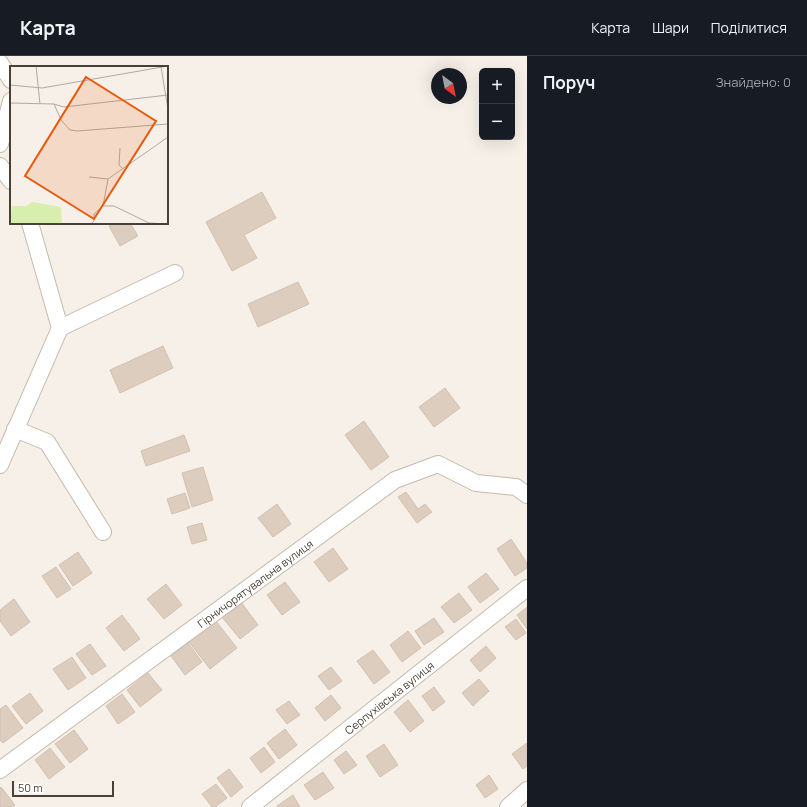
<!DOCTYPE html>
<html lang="uk">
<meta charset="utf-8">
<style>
body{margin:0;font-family:Manrope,sans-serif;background:#20242c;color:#f1f3f6}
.controls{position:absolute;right:12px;top:12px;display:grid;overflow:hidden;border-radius:6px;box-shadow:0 4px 16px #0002}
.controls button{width:36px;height:36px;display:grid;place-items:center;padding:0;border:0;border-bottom:1px solid #363941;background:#171b24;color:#f1f3f6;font:20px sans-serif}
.compass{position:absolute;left:431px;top:12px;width:36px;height:36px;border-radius:50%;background:#171b24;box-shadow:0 4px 16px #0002;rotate:148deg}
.scale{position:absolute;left:12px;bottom:10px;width:102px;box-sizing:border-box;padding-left:4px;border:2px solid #4a4036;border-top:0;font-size:11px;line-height:14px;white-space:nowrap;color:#4a4036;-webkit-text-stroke:3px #fff;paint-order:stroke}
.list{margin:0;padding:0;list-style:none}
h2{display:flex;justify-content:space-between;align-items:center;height:52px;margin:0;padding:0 16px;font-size:17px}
h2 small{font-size:13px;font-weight:400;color:#9ea1a6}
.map{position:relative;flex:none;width:527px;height:751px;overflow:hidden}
header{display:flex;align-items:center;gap:24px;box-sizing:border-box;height:56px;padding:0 20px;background:#171b24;border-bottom:1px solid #363941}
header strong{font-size:19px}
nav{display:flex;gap:22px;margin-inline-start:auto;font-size:14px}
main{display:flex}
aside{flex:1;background:#171b24}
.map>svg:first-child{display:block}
.building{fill:#dccdbf;stroke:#d4c1af}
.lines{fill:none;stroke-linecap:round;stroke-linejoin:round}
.minor-casing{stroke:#c5baac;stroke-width:18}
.minor{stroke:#fff;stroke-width:16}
.labels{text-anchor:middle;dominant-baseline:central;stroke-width:3.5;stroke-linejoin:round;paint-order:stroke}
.street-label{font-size:11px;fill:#4a4036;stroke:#fff}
.inset-road{fill:none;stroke:#b1aaa1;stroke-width:1}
.view{fill:#e8590c;fill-opacity:0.15;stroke:#e8590c;stroke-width:2}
.inset-edge{fill:none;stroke:#4a4036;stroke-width:2}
</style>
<header>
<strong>Карта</strong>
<nav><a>Карта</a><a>Шари</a><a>Поділитися</a></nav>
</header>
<main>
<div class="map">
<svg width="527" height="751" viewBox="0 0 527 751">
<rect width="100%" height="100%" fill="#f6f0e8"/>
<path class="building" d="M262,136l14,26 -32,17 13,23 -25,13 -26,-49z
M115,167h15l8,13 -18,10 -11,-20z
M298,226l11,22 -51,23 -10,-23z
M163,290l10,22 -53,25 -10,-23z
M445,332l15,20 -26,19 -15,-20z
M364,365l25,36 -18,13 -26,-35z
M184,379l6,16 -44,15 -5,-15z
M203,411l10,33 -21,7 -10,-34z
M406,436l12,17 7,-5 7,8 -15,11 -19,-26z
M185,437l5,15 -18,6 -5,-15z
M277,448l14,20 -18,13 -15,-19z
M202,467l5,17 -15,4 -5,-17z
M511,483l16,24v5l-12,8 -18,-27z
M333,492l15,21 -19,13 -15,-20z
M78,496l14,21 -19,13 -14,-21z
M56,511l15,22 -14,9 -15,-22z
M486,517l13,16 -19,14 -12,-16z
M285,526l15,20 -18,13 -15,-20z
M166,528l16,21 -18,14 -17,-20z
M459,537l13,17 -18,13 -13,-16z
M14,543l16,23 -19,14 -11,-15v-11z
M241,546l17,23 -18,14 -18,-22z
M527,551v22l-10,-14z
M122,559l18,24 -16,12 -18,-23z
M434,562l10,14 -20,13 -9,-14z
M516,563l10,14 -10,7 -11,-13z
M216,565l21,27 -27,21 -21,-27z
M408,575l13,17 -19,14 -12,-17z
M188,587l14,19 -17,13 -14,-19z
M90,588l16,22 -14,9 -16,-21z
M486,590l10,12 -16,14 -10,-12z
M373,594l17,22 -16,12 -17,-23z
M72,601l14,21 -18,12 -15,-21z
M331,611l11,14 -13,9 -11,-14z
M148,617l14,17 -22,17 -13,-17z
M479,623l10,12 -16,15 -11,-13z
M434,631l11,15 -12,9 -11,-15z
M30,637l13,18 -17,13 -14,-18z
M122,638l13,18 -17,12 -12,-18z
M331,639l10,13 -16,13 -10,-13z
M408,644l16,21 -14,11 -16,-20z
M289,645l11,14 -13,9 -11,-14z
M6,649l17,23 -20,15 -3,-3v-31z
M285,673l12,16 -18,14 -12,-16z
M74,674l14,19 -18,14 -15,-19z
M527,687v23l-4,3 -11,-15z
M384,688l14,21 -18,12 -14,-21z
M264,691l11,15 -14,11 -11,-15z
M50,692l15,19 -16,12 -14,-19z
M346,695l11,14 -13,9 -10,-14z
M229,713l14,18 -12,10 -14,-19z
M323,716l11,16 -19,12 -11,-15z
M489,719l9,14 -13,9 -9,-13z
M216,728l11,14 -12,9h-3l-10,-13z
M1,731l14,18 -3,2h-12v-19z
M293,739l7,12h-23v-1z"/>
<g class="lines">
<defs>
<g id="minor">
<path d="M0,7l11,17"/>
<path d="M0,88l11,-43"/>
<path d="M0,110l11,15"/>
<path d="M60,272l115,-55"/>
<path d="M15,373l32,13 56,90"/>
<path d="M0,409l60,-137 -30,-105"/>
<path id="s1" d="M0,714l395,-290 43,-16 38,19 40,4 11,8"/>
<path id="s2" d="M250,751l277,-219"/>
<path d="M508,751l19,-17"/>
</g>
</defs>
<use href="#minor" class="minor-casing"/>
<use href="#minor" class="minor"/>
</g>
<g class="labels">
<g class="street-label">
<text stroke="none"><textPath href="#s1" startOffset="316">Гірничорятувальна вулиця</textPath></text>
<text stroke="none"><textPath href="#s2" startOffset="177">Серпухівська вулиця</textPath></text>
</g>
</g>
<g transform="translate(10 10)">
<rect width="158" height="158" fill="#f6f0e8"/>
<path d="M22,136l29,5 1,17h-52l2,-18h14z" fill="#d8eead"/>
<path class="inset-road" d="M26,0l4,38M151,1l7,42M0,19l32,3 126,-22M0,37l44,1 10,3 104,-12M44,38l7,16 9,10 7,1 91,-7M110,82l-1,17 4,4M79,111l19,2M93,140h11l35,17 19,1M81,158l3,-3v-7l9,-8 5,-27 60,-42"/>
<path class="view" d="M76,11l70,44 -62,98 -69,-43z"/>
<rect width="158" height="158" class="inset-edge"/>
</g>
</svg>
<div class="controls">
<button>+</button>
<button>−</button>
</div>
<svg class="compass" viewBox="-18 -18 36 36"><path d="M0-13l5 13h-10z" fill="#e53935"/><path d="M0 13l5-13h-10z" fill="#9ea1a6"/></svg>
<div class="scale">50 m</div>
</div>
<aside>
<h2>Поруч<small>Знайдено: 0</small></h2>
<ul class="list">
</ul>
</aside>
</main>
